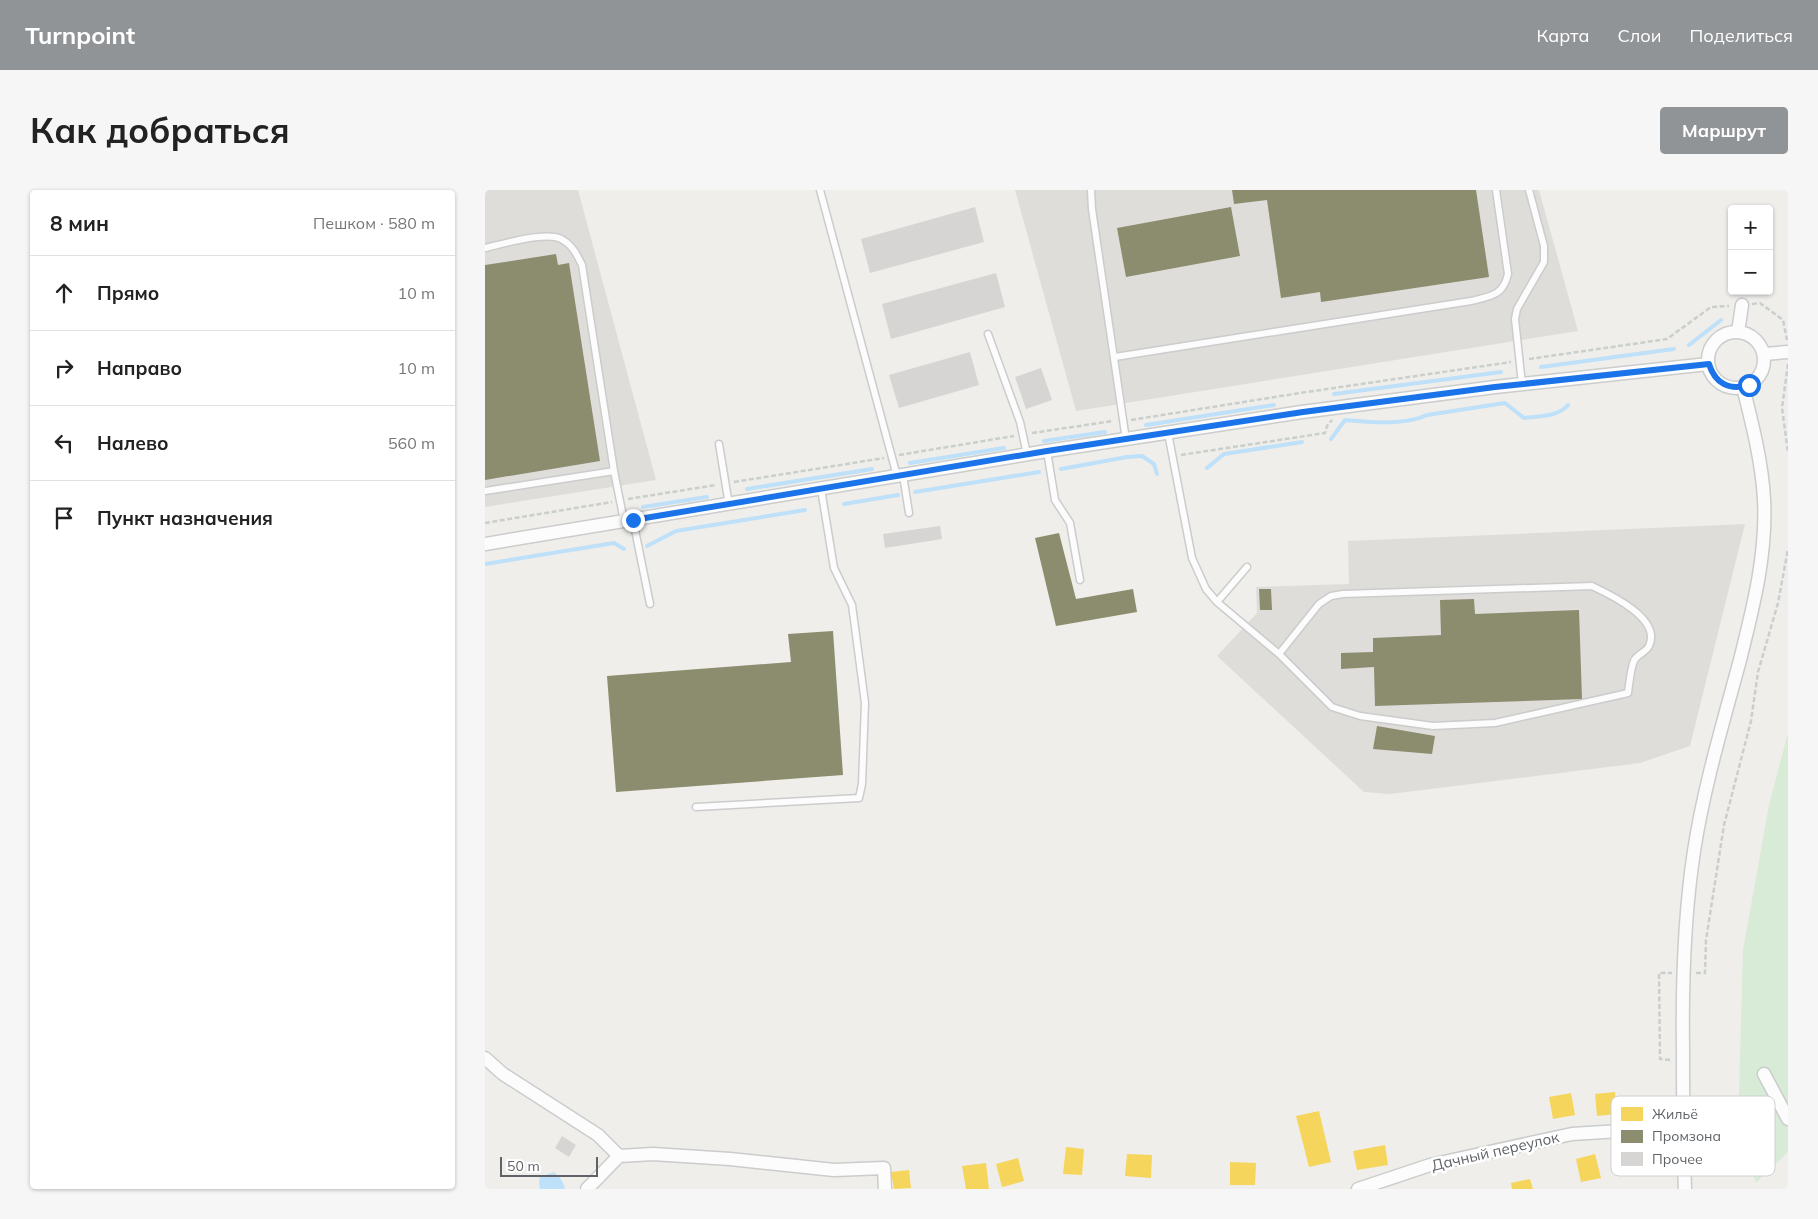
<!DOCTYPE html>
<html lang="ru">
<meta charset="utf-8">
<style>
body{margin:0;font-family:Mulish,sans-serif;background:#f6f6f6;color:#222}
.controls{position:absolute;right:15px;top:15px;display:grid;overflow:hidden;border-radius:5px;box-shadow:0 1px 4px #0004}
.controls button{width:45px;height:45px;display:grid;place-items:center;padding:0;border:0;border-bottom:1px solid #e0e0e0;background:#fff;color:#222;font:25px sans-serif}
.scale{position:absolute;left:15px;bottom:12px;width:98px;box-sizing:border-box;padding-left:5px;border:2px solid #5f6368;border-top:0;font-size:14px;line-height:18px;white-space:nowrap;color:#5f6368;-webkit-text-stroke:4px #fff;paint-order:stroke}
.stop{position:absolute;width:15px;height:15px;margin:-11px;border:4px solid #1a73e8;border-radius:50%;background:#fff}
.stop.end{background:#1a73e8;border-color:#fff;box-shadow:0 1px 5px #0008}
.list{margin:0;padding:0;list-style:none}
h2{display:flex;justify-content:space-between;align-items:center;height:65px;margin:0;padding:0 20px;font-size:21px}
h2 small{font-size:16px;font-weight:400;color:#767676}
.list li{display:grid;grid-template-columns:32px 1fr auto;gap:15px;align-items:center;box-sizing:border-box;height:75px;padding:0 20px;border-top:1px solid #e0e0e0}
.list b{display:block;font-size:19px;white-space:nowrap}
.list em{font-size:16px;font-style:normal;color:#767676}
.icon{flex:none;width:28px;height:28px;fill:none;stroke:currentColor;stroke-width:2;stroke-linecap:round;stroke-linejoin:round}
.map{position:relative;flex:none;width:1303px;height:999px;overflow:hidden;border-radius:5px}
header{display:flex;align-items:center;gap:30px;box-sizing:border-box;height:70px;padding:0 25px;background:#919496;color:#fff}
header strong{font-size:24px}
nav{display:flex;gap:28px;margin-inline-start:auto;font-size:18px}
.intro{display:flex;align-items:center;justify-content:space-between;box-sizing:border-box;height:120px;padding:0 30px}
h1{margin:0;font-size:35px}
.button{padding:12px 22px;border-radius:5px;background:#919496;color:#fff;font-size:18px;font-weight:700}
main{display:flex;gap:30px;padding:0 30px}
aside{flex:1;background:#fff;border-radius:5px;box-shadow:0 1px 4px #0004}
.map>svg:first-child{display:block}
.industrial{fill:#dfddda}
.green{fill:#d8ebd6}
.water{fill:#bfe0f9}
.homes{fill:#f6d55c}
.industry{fill:#8c8c6e}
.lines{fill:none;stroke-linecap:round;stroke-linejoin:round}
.stream{stroke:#bfe0f9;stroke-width:4}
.building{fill:#d6d5d3}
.service-casing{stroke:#cbcccc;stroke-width:9}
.minor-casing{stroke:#cbcccc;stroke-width:15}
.path{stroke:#cacfcc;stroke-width:2.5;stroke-dasharray:5 2.5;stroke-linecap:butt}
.service{stroke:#fdfcfc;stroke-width:6}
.minor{stroke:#fdfcfc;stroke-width:12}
.route{stroke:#1a73e8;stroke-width:6}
.labels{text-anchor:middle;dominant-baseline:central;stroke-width:5;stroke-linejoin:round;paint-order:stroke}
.street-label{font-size:15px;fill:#5f6368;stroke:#fff}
.key{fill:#fff;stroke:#cfd0d2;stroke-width:1}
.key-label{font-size:14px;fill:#5f6368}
</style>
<header>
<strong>Turnpoint</strong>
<nav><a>Карта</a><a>Слои</a><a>Поделиться</a></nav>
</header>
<div class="intro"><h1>Как добраться</h1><a class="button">Маршрут</a></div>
<main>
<aside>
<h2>8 мин<small>Пешком · 580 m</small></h2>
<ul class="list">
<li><svg class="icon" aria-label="ahead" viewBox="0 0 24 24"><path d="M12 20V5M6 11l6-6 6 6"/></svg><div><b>Прямо</b></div><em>10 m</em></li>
<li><svg class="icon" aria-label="right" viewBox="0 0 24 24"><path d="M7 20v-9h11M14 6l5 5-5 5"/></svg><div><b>Направо</b></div><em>10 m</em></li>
<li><svg class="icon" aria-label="left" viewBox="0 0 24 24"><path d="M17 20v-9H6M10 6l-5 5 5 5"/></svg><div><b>Налево</b></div><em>560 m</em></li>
<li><svg class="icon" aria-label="arrive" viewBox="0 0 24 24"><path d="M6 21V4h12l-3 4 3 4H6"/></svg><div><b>Пункт назначения</b></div></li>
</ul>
</aside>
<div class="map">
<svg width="1303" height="999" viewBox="0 0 1303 999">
<rect width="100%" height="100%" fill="#efeeea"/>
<path class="industrial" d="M0,0h93l78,290 -171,27z
M530,0h524l39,141 -502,80z
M1260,334l-55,222 -50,17 -250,31 -26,-2 -147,-136 40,-43 -1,-26 93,-3 -1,-43z"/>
<path class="green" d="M1303,543v419l-32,31 -18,-52 5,-181 26,-145z"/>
<path class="water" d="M69,982c5,5 10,9 11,17h-25l-1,-6 1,-6z"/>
<path class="homes" d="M1130,902l2,22 -20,2 -2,-22z
M1086,903l4,22 -22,4 -4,-22z
M834,921l12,51 -22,5 -13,-51z
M900,955l3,20 -31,5 -4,-19z
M581,957l18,2 -2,26 -19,-1z
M642,964l25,1 -1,23 -26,-2z
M1110,964l6,24 -20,4 -5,-23z
M533,968l6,23 -22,6 -6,-23z
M745,972l26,1 -1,22h-25z
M501,973l3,26h-23l-4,-23z
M424,980l2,18 -17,1 -3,-17z
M1045,989l3,10h-21l-1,-6z"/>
<path class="industry" d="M747,0h244l13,87 -168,25 -1,-10 -39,6 -14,-98 -33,4z
M746,17l9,49 -114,21 -9,-49z
M71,64l2,11 11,-2 31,198 -115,19v-215z
M574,343l17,66 57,-10 4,23 -81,14 -21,-88z
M774,399h12l1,21h-12z
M989,409l1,15 104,-4 3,89 -207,7 -1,-39 -33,2v-16l32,-1v-14l68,-3 -1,-35z
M348,441l10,144 -227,17 -9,-116 184,-14 -3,-28z
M892,536l58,10 -3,18 -59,-5z"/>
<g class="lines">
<path class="stream" d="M1204,155l32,-25
M1056,177l133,-18
M849,204l167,-22
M661,235l128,-20
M846,249l14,-19c24,2 59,6 82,-5l78,-12 19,15c15,-2 34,-1 44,-13
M559,251l61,-9
M425,273l94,-15
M722,278l17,-14 78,-12
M576,279l66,-12 15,-1 12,8 3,10
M262,299l125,-20
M430,302l124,-20
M359,314l54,-9
M158,317l64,-10
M162,356l29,-15 129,-21
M0,374l129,-21 10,6"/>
</g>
<path class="building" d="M490,17l9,35 -114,31 -9,-34z
M511,83l9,34 -114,32 -9,-35z
M485,162l9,33 -80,23 -10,-33z
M556,178l11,32 -26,9 -11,-32z
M455,336l2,13 -57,9 -2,-14z
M77,946l14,9 -7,12 -14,-9z"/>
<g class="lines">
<defs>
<path id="service" d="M335,0l77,286
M606,0l1,19 34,231
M0,58c18,-4 64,-18 78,-8 10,6 14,15 19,25l32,206 10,50
M503,144l32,88 7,32
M630,167l356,-56c20,-5 32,-5 37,-27l-12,-84
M1037,194l-7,-65 2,-10 27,-47v-16l-15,-56
M683,243l24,125 14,31 11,13 62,52 53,53 28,9 73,10 62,-3 133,-30c1,-8 3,-28 7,-34 4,-5 12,-8 14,-13 13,-27 -38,-51 -57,-60l-249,8 -12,2 -12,8 -40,50
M234,254l10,61
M562,261l8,49 15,23 10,57
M418,285l6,38
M0,301l129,-20
M148,330l17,84
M732,412l30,-35
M211,617l163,-9 3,-14 3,-81 -13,-98 -18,-37 -13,-79"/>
<path id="minor" d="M1253,142l4,-27
M1223 170a28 28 0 1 1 56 0a28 28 0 1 1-56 0Z
M1279,164l24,-2
M0,354l562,-93 255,-39 193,-25 213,-23
M0,868l18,16 95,61 21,21
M1279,884l24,45
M102,999l32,-33 34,-2 77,5 104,11 50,-2 1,21
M873,999l72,-24 142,-31 64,-4
M1200,999c-2,-46 -2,-92 -2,-139 -1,-67 1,-133 11,-199 10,-65 29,-128 46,-191 13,-52 27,-106 24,-161 -2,-37 -12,-76 -21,-112"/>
</defs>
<use href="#service" class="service-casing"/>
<use href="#minor" class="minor-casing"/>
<path class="path" d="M1267,114l8,-1 23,17 4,20
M1044,169l138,-20 44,-32 18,-1
M1303,174l-6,44 6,44
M646,230l169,-27 211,-31
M547,243l81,-12
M414,265l115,-19
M696,265l144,-22 2,-7 5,-6
M249,292l150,-24
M143,309l88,-14
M0,333l127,-21
M1211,783h9l1,-33 18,-115 27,-104 7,-49 20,-69 10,-54
M1185,870l-10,-1 -1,-86h13"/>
<use href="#service" class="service"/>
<use href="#minor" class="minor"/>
</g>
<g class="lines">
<path class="route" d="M148,330l414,-69 256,-39 192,-25 214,-23c6,19 20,27 40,21"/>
</g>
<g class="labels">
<g class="street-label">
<text transform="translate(1010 961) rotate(-13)">Дачный переулок</text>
</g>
</g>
<rect x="1126" y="906" width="164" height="80" rx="8" class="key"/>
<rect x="1136" y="917" width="22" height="14" fill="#f6d55c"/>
<rect x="1136" y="940" width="22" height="13" fill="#8c8c6e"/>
<rect x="1136" y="962" width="22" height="14" fill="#d6d5d3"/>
<g class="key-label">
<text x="1167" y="929">Жильё</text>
<text x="1167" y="951">Промзона</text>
<text x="1167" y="974">Прочее</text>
</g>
</svg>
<div class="controls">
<button>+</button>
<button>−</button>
</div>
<div class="scale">50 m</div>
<div class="stop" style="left:1264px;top:195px"></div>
<div class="stop end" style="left:148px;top:330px"></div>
</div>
</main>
